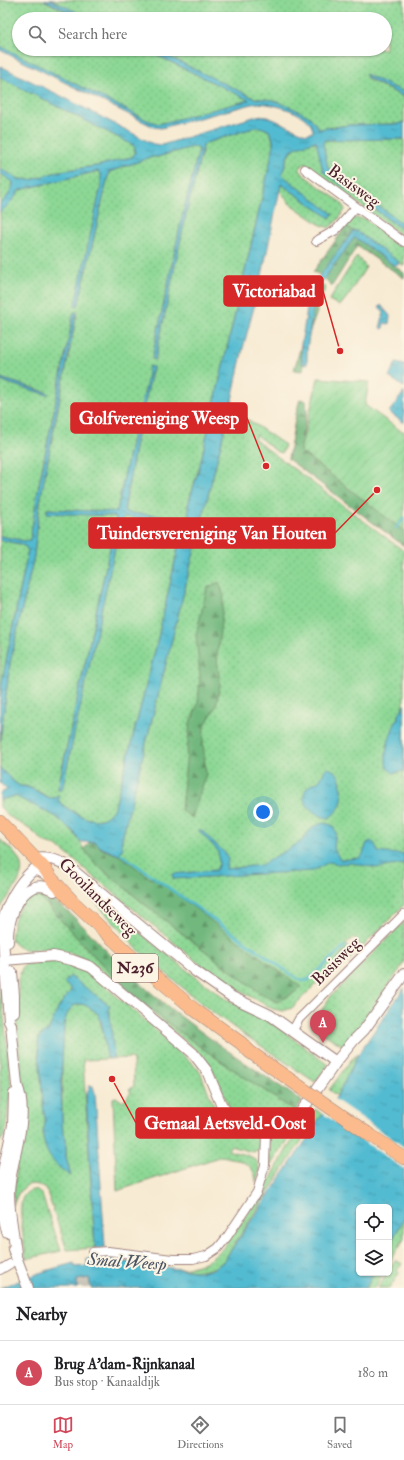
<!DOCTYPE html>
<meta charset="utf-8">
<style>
body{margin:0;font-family:"IM FELL Double Pica",serif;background:#f6f6f6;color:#202124}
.controls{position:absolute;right:12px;bottom:12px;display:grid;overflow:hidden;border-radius:6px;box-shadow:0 1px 3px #0004}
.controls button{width:36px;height:36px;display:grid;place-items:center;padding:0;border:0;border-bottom:1px solid #e0e0e0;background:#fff;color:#202124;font:20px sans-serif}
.you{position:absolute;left:263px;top:812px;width:14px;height:14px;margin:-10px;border:3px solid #fff;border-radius:50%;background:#1a73e8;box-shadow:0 0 0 6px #1a73e833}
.badge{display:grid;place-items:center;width:26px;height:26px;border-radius:50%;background:#d1495b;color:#fff;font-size:13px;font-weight:700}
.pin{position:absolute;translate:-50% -33px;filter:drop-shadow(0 1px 2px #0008)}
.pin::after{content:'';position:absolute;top:21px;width:14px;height:12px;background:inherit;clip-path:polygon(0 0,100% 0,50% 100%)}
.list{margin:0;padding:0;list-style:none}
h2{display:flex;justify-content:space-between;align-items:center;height:52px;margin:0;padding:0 16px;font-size:17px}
h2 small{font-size:13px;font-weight:400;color:#757577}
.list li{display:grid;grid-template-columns:26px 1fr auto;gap:12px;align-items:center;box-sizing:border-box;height:64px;padding:0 16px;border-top:1px solid #e0e0e0}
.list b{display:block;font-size:15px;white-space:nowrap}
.list p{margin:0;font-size:13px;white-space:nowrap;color:#757577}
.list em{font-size:13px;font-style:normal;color:#757577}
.icon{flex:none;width:22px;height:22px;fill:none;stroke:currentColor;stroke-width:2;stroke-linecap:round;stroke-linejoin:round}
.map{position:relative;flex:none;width:404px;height:1288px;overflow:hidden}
.search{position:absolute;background:#fff;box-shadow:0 1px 3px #0004;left:12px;right:12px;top:12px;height:44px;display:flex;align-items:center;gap:10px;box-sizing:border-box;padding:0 14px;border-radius:22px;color:#757577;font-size:15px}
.sheet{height:116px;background:#fff}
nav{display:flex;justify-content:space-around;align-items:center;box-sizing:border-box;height:56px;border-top:1px solid #e0e0e0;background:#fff;font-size:11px;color:#757577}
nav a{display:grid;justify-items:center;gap:2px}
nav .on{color:#d1495b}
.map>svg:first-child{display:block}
.industrial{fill:#c8c4b8}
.grass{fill:url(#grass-dots);stroke:#6c7c60;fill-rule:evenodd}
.forest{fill:url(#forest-firs);stroke:#5e6c54}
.garden{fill:url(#garden-furrows);stroke:#6c7c60}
.water{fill:url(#water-ripples);stroke:#4e6d7e}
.pier{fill:#f7ead2}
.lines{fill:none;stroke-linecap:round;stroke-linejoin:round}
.stream{stroke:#53bbd1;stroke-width:2.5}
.minor-casing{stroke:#a0847e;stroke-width:10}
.tertiary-casing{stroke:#a0847e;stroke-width:12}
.primary-casing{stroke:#a0847e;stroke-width:14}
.minor{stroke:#fff;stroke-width:8}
.tertiary{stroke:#fff;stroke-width:10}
.primary{stroke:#fbbb8c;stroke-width:13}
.primary-bridge-casing{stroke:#a0847e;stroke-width:14;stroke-linecap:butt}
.primary-bridge{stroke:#fbbb8c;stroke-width:13}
.labels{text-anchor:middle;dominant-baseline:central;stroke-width:4;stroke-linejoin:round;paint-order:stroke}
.shield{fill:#fcf5e5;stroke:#7f5f63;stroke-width:1}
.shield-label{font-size:16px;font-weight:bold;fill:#4a1f2b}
.street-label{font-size:17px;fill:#4a1f2b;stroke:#fcf5e5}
.water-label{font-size:18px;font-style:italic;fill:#4d5665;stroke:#fcf5e5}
.leader{fill:none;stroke:#d62828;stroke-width:1.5}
.callout-dot{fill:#d62828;stroke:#fcf5e5;stroke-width:1.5}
.callout{fill:#d62828;stroke:#d62828;stroke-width:1.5}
.callout-label{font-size:18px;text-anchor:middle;font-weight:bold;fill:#fff}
</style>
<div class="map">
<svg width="404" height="1288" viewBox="0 0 404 1288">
<defs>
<pattern id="grass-dots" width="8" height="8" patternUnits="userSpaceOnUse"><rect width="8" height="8" fill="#8dd895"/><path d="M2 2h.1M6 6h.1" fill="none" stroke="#7bb981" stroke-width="1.8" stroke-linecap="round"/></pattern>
<pattern id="forest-firs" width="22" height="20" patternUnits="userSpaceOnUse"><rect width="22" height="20" fill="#72b87e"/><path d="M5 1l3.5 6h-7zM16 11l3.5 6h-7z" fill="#609567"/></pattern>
<pattern id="garden-furrows" width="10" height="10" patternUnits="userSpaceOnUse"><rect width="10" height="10" fill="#8dd895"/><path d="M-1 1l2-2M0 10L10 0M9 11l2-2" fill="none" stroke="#7bb981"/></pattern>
<pattern id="water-ripples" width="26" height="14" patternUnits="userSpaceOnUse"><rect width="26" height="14" fill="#53bbd1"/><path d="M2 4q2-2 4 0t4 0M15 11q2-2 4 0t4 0" fill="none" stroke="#4797aa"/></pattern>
</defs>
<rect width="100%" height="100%" fill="#fcf5e5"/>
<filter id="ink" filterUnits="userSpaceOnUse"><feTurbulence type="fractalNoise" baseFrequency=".025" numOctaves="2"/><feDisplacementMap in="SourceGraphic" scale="8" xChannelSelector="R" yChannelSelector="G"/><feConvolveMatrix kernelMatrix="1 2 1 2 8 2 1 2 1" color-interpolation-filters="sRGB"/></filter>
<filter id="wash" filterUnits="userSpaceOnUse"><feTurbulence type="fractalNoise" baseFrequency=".012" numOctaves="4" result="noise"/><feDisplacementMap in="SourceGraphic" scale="16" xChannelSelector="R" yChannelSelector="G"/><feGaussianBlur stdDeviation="0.9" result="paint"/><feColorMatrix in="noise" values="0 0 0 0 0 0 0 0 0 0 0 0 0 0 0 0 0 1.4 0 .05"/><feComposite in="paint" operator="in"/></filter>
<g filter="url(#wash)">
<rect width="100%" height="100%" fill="#f7ead2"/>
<path class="industrial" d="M89,1278l2,10h-14l-1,-8z"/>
<path class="grass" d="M0,0h43l39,19h-63v30h125l106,51 -92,26 -158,-79z
M45,0h359v92l-38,-17 2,4 36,18v25l-5,2 -49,1 -31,4 -6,-8 -40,-21 -19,-2 -104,-49h235v-30h-299z
M0,77l133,68 2,3v5l-3,4 -35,9 -37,5 -29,9 -13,-1 -18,-11z
M256,127c16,0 17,10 17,23l-73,315 -12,40 1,11 -5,5 -28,126 -41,159c-10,20 -27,15 -43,5 -5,-3 -11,-6 -14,-12l1,-3 -8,3c-9,-5 -21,-14 -31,-13l-6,-4 -14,-14v-27l10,-78 24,-107 7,-62 36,-181 -3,-1 -33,162 -11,66 -5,1 -25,-5v-155l48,13 -8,-4 -40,-12v-165l11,-11 9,-12 78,-19 4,4 -1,11 -23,120 31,-134 42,-15c16,0 30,-10 45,-10l3,2v4l-18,69 -29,137 3,1 30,-141 18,-73 3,-3zM149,367h4l-16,69 -13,76 54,8 -53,-3 -4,4 -60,269 -3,-2 58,-268v-3l-5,-1 -64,-7 65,3 5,-1 16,-76 13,-49z
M404,139v86l-75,-56 -2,-3 -4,-23 2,-3z
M314,142l4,3 5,26 81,60v6l-99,-73 -4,2 -1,4 5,6 37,27 3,7 -7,10 -9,8 -10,-4 -30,-21 -10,-14 2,-5 49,34 3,-3 -51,-40c7,-24 6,-27 32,-33z
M0,173l13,8c0,11 -6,16 -13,23z
M357,218l8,1 39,28v19l-48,-35h-3l-7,-5 5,-7z
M357,256l9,11 -16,26 -10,13 -11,-6z
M232,400l5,12 48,33 -3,8 -6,-2 -20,-16 -2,4 150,112v354l-43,43 -7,-11 -8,7 8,11 -8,-6 -11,13 5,8 -24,14 -24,24 -9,3 -10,-2 -45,-25 -27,-19 -144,-119 -12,-3 -14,-13 -21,-13 -10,-10v-7l15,-4 40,20 19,16 10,17 12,15 57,47 107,82 17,9 17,-9 6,-6 -182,-129 6,-27z
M0,540l20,4 6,3 2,4c-10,51 -22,101 -28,153z
M0,839c7,7 15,13 19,21 10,17 -12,36 -19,49z
M57,866l12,4 73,64 51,41 32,23 53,29 50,38 -13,17 -79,-53 -34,-25 -64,-54 -60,-68 -17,-12z
M33,893l4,1c36,39 70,79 111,113 46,38 97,70 147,104 -15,15 -36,19 -54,7 -4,-3 -9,-5 -11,-10 -5,-8 -7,-18 -11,-26 -5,-10 -10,-18 -17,-27l-106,-89c-13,-8 -26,-15 -41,-17 -17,-2 -32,7 -44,-9 2,-19 5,-34 22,-47z
M404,922v41l-51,74 -10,9 -31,-20 18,-29z
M45,961l14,1 13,3 22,12 59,50 43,40c6,6 7,14 11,22 12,29 19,40 51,49l3,7 -3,5 -5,2 -23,-6 -2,4c20,7 38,4 28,32 -1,-20 -17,-22 -34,-26l-105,35 -4,-93 3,-1 7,5 8,-10 -2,-2 5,-4 -1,-26 -2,-2 -48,2 12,188 -28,2 -20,-58 -3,-4 -5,-3 -6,-1 -6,1 -8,7 -6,13 10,-112 -7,-80 3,-14 -1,-19 4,-12 4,-4zM72,989l37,16 1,9 -3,43 -3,-21 -6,-22 -11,-9 -5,-1 -7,1 -7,7 -3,7 -3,31v70l1,14 3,4v19l4,19 -27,-42 3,-12 -2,-9 -6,-71 1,-6 9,-5 11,-24z
M0,978l11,106 -5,44 -2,8 -4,6z
M359,1053l-22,43 -8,-6 22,-30z
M311,1107l-41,59 -1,-24 3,-5c19,-7 27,-15 39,-30z
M315,1109l8,6 -19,22 -81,125c-17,12 -27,9 -47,7l12,-1 13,-4 10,-5 12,-11 22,-31 25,-37 18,-33z
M33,1190l4,1 5,4 19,56 -35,8c-1,-14 -8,-47 -4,-59 2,-6 6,-9 11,-10z
M404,1218v21l-15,23v-16z
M395,1260l7,4 -5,6 2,3 -9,15h-12l9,-15h2v-3z
M374,1273h9l-8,15h-9z"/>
<path class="forest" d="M346,226l7,5 -32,44 -8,-3z
M354,238h2l48,35v5l-47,-32 -25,40 -8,-8z
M311,278l15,10 -10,16 1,8 -8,22 -6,37 -9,-1 6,-21 12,-52 -3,-9z
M300,399l6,2 1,11 -7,39 104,80v15l-116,-87 8,-45z
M219,582l5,14 -7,61 3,28 -4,21 -12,21 -1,17 3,30 -14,44 -11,-8 9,-87 8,-19 2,-27 -4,-42 11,-47z
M90,842h5l7,7 17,6 31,23 7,1 69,53 75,55 -7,6 -17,9 -17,-9 -107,-82 -57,-47 -12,-15z
M37,894c22,4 48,34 63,50 58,63 131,109 202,157l-7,10c-50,-34 -101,-66 -147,-104 -41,-34 -75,-74 -111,-113z
M346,949l8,6 -14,15 -5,-7z"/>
<path class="garden" d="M318,378l51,4 -4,23 36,26h3v100l-104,-80z"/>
<path class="water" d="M44,0h8l39,19h-8z
M0,46l147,74 12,4 90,-24 -105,-51h9l101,49 19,2 22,9 15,8 9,12 31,-4 49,-1 5,-2v17l-79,1 -2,3 5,25 76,57v6l-81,-60 -7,-30c-27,9 -26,4 -34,34l51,39 -3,4 -49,-34 -21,101 -17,63 -11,52 -108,431 -3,13 2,3 -4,8 -17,-7 -7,-6h-15l-6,-10 -19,-16 -40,-20 -15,4v-7l7,-3 -7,-7v-15l14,14 6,4c13,-1 25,14 35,12l2,-3 2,1 -1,3c3,6 9,9 14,12 16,10 33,15 43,-5l41,-159 28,-126 5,-5 -1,-11 12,-40 73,-315c1,-13 -1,-23 -17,-23l-50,16 -3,3 -18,73 -30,141 -3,-1 29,-137 18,-73 -3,-2h-4l-35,10h-6l-42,15 -31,134 -3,-1 26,-119v-11l-3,-4 -78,19 -9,12 -11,11v-9c7,-7 13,-12 13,-22l-13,-9v-5l18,11 13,1 29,-9 37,-5 35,-9 3,-4v-5l-2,-3 -133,-68v-11l61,30 92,48 9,1 95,-29 11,1 38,17 7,-2c0,-19 -41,-29 -57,-29l-95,25 -7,-1 -154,-77z
M365,74l39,18v5l-36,-19z
M353,231h3l43,31 -1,3h-5l-37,-27h-2l-38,52 -9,59v15h-5l-1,-19 8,-48 3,-11z
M381,305l9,11 -1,8 -5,-1 -1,6 -3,-1 4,-16 -5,-5z
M74,312h3l-23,115 -15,80 -5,49 -24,107 -10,78v-37l2,-23 26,-130 -2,-4 -6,-3 -20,-4v-4l25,5 5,-1 8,-50z
M396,363l8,2v22l-15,-10z
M149,366l4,1 -16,69 -13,75 5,2 49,4v3l-53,-3 -4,4 -59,269 -4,-1 58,-269v-3l-5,-1 -64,-3v-4l65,3 5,-1 16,-77 13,-48z
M0,378l48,15v2l-48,-14z
M404,392v31l-15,-11z
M404,705v66l-11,2c0,0 -4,-4 -5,-4 -8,-15 8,-50 16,-64z
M326,768c13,2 15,11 15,22 1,3 2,7 1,10 -1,8 -7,13 -13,18 -14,-1 -35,-19 -20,-32 2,-2 6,-3 9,-4 4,-4 5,-9 8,-14z
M323,823l9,2 4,7 -2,16 6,12 20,-2 2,-2 5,-13 4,-2 4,3 3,8 7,1 19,1v10l-27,4 -26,-5 -14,1 -8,-2 -16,9 -140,8v-5l43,-4 3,-6 -1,-13 -19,-20 1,-2 25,24 3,6 -2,10 35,-4 41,-24 7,-10 6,-5z
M70,976l39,29 5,51 -4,3 -3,-2c-2,-10 -4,-36 -9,-43 -2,-2 -5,-4 -8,-6 -15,-11 -24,3 -26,18l-3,57 1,37 1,14 3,4v19l5,19c-15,-9 -27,-22 -28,-41 0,-9 4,-10 1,-22l-6,-71c2,-8 4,-7 10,-11l11,-24 13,-18 -8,-6z
M404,988v230l-15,28v-39h-30v66h15l-8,15h-275l-2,-10 -12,2v8h-77l45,-17 29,-8 1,4 12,-1v-7l11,-1 103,14 12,-3 10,-7 84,-123 10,-17 20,-26 22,-43z
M90,1085l3,1 2,7 10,154 -10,1 -9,-152z"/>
<path class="pier" d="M333,1098l71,49v22l-82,-56z"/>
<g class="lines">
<path class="stream" d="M396,528l8,-10
M118,852l180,127 7,2 3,-1 37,-34
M98,1258l2,-11"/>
</g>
</g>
<g filter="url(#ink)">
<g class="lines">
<defs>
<path id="minor" d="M305,169l99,73
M316,241l20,-11 20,-23
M293,1030l6,-11 105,-105
M93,1252l15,-1 64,8h21l13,-3 12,-8 9,-11 30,-45 8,-27 1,-33
M0,1270l10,-6"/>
<path id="tertiary" d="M35,859c11,-2 23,1 33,7l127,105 37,26 38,18 66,47
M8,942c-2,-23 16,-71 46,-51
M4,960l49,-4 19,4 19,7 102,86 14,18 14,33 7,11 8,8 13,6 17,3 13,-3 11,-6 10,-10 36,-51 18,-22 10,-10 40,-56
M12,972l2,23v17
M7,1232l-3,-13 -3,-27 1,-16 11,-51 1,-31
M13,1249l15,39
M16,1254c-2,-20 -7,-40 -7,-61 1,-35 22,-73 8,-108l-6,-60 -2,-4 -7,-96c5,-22 15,-40 31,-55l7,1 8,5"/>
<path id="primary" d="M0,822l45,47 6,9 22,24 59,55 63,53 46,33 9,9 49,34
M367,1133l37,25"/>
</defs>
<use href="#minor" class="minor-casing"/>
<use href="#tertiary" class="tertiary-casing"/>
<use href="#primary" class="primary-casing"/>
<use href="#minor" class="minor"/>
<use href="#tertiary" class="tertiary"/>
<use href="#primary" class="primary"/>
<defs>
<path id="primary-bridge" d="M299,1086l68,47"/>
</defs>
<use href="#primary-bridge" class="primary-bridge-casing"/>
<use href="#primary-bridge" class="primary-bridge"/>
</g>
</g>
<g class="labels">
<rect class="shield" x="112" y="954" width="46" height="28" rx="3"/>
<g class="shield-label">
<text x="135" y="968">N236</text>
</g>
<g class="street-label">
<text transform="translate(354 186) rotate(36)">Basisweg</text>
<text transform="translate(98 897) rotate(45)">Gooilandseweg</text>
<text transform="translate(336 961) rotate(-45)">Basisweg</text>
</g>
<g class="water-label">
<text transform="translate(127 1262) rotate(4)">Smal Weesp</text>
</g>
</g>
<path class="leader" d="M340 351L323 291M266 466L247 418M377 490L335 533M112 1079L136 1123"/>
<g class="callout-dot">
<circle cx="340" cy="351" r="4"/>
<circle cx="266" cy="466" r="4"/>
<circle cx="377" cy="490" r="4"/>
<circle cx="112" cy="1079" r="4"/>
</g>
<g class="callout">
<rect x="224" y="276" width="99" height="30" rx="4"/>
<rect x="71" y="403" width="176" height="30" rx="4"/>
<rect x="89" y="518" width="246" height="30" rx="4"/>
<rect x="136" y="1108" width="178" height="30" rx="4"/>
</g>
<g class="callout-label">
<text x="274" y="297">Victoriabad</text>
<text x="159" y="424">Golfvereniging Weesp</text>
<text x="212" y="539">Tuindersvereniging Van Houten</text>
<text x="225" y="1129">Gemaal Aetsveld-Oost</text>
</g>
</svg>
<div class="controls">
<button><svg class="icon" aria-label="locate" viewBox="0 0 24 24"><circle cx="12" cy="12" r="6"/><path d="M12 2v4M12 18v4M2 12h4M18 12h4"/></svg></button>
<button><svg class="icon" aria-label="layers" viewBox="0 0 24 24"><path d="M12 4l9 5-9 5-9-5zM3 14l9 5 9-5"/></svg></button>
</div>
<div class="you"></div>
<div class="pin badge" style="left:323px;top:1043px">A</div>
<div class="search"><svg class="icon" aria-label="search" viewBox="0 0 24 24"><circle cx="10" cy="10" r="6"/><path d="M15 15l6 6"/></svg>Search here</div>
</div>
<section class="sheet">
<h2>Nearby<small></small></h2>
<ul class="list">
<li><span class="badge">A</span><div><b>Brug A'dam-Rijnkanaal</b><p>Bus stop · Kanaaldijk</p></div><em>180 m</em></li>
</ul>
</section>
<nav>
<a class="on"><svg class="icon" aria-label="map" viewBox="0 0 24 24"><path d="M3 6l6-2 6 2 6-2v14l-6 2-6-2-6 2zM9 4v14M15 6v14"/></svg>Map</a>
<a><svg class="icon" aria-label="directions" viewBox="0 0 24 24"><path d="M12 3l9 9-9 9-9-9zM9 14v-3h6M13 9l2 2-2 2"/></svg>Directions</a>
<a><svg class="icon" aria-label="saved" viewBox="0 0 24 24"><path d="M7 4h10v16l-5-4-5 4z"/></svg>Saved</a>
</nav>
